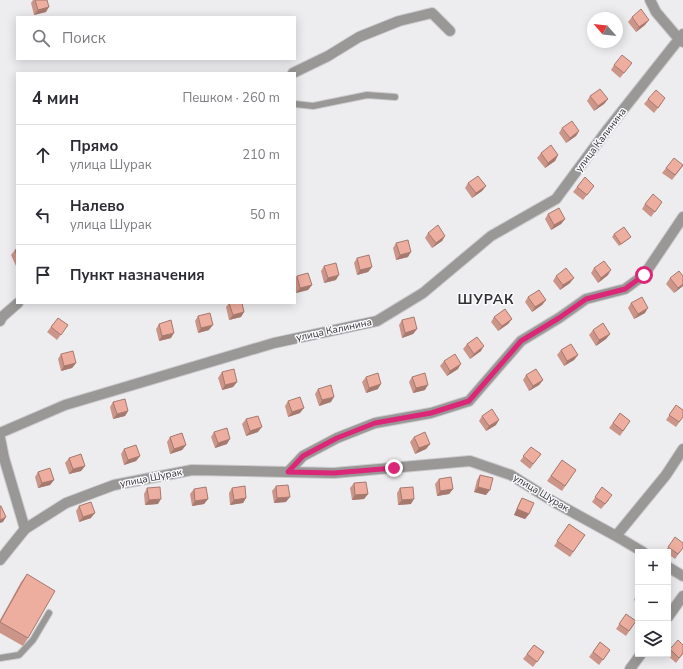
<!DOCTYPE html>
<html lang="ru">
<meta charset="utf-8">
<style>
body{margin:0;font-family:"Nunito Sans",sans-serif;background:#f7f7f7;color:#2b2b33}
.controls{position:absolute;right:12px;bottom:12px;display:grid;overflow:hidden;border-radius:0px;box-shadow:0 2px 10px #0003}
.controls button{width:36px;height:36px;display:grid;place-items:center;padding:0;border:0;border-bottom:1px solid #e1e1e2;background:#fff;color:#2b2b33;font:20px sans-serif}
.compass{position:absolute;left:587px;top:12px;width:36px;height:36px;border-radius:50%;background:#fff;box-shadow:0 2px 10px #0003;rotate:298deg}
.stop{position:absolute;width:12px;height:12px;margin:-9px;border:3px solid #db2777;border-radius:50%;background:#fff}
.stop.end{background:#db2777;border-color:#fff;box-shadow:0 1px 4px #0008}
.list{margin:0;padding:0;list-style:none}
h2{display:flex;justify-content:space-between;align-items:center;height:52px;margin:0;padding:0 16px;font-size:17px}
h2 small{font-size:13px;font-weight:400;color:#7c7c81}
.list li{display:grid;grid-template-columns:26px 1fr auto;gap:12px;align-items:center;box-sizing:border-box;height:60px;padding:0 16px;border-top:1px solid #e1e1e2}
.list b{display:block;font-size:15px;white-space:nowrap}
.list p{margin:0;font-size:13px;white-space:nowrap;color:#7c7c81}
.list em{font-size:13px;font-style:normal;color:#7c7c81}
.icon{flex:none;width:22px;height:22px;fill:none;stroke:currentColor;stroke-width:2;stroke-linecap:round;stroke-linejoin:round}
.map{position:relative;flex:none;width:683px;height:669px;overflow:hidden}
.search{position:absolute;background:#fff;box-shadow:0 2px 10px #0003;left:16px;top:16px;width:280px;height:44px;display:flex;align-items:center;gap:10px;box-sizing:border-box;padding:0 14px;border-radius:0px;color:#7c7c81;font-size:15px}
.panel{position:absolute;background:#fff;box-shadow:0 2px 10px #0003;left:16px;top:72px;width:280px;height:232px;border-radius:0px}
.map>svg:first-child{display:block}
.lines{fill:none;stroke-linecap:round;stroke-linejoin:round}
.service-casing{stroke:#cbcbce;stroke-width:8}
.minor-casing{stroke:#cbcbce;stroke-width:12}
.tertiary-casing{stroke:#cbcbce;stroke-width:12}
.service{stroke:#999897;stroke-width:6}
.minor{stroke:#999897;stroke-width:10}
.tertiary{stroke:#999897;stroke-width:10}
.wall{fill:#cc9589}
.shaded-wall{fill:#a6796f}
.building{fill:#edad9f;stroke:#a6796f}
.route{stroke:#db2777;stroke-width:5}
.labels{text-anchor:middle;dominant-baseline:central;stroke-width:3;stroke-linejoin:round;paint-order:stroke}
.street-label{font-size:10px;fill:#313132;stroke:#fafafe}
.district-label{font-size:14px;font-weight:bold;letter-spacing:1px;fill:#313132;stroke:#fafafe}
</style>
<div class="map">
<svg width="683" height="669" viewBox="0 0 683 669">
<rect width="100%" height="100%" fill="#ededf0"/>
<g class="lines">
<defs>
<path id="service" d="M295,104l18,2 54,-11 28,2
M0,658l19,-3 14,-15 16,-27"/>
<path id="minor" d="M650,0l6,12 23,27 4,3
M293,73l35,-17 31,-19 40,-16 33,-8 18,18
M0,321l2,-4 16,-14
M0,433l65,-28 209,-62 103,-22 46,-28 68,-57 65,-37 51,-69 76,-96
M0,438l4,20 21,71 41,-26 48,-18 78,-15 96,2 15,-16 34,-18 38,-15 56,-10 38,-12 52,-60 38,-23 27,-19 39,-10 19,-14 39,-58
M288,472l46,1 136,-12 41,14 43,27 62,34 27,16
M616,536l50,-61 17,-26
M668,567l15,9
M668,617l15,-21
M630,669l11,-15"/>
<path id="tertiary" d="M0,560l25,-31"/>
</defs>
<use href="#service" class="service-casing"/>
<use href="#minor" class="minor-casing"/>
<use href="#tertiary" class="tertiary-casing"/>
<use href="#service" class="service"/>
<use href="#minor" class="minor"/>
<use href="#tertiary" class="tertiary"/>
</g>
<path class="wall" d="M33,0h14l-1,12 -12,3 -3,-12z
M632,17l13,8 -9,7 -8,-10z
M614,65l14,3 -8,10 -9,-8z
M590,96l18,3 -4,5 -10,7 -7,-10z
M648,99l14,4 -8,10 -10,-9z
M562,128l17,3 -3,5 -10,7 -7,-10z
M541,153l17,2 -3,6 -10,7 -8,-10z
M683,166l-11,14 -10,-7 4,-5z
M468,183l18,3 -4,5 -10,7 -7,-10z
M594,186l-11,14 -10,-8 4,-5z
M662,202l-11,15 -9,-8 3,-5z
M548,214l17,5 -4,5 -10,6 -6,-11z
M428,233l17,3 -3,5 -10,7 -7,-10z
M614,234l17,3 -2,2 -10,7 -7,-9z
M396,243l12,14 -12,3 -3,-12z
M17,249v17h-1l-5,-11 4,-5z
M357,258l15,9 -4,5 -11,3 -3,-12z
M324,266l12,14 -12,3 -3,-12z
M594,268l14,7 -10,8 -7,-10z
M297,276l15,9 -4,5 -12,3 -1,-5v-10z
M556,276l14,7 -10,7 -7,-9z
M670,278l13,8 -9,7 -8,-9z
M528,297l18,3 -4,5 -10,7 -7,-10z
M229,303h13l2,9 -3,5 -12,3 -3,-13z
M631,303l14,10 -11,6 -6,-11z
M198,316l11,14 -11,3 -3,-12z
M494,317l18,2 -4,5 -10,7 -7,-9z
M58,318l10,7 -11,15 -10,-8z
M402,320l15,9 -4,5 -11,4 -3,-13z
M159,324l12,14 -12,3 -3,-12z
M593,330l17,4 -4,5 -10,7 -7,-11z
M467,344l14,7 -11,8 -7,-10z
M561,350l17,5 -4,5 -10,6 -7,-11z
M61,354l15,9 -4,5 -11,3 -3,-12z
M444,361l14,8 -11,7 -7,-10z
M222,372l15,10 -4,5 -11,3 -4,-12z
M526,375l17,5 -4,5 -10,6 -6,-11z
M366,377l12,12 -12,4 -4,-11z
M412,377l13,13 -12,3 -4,-11z
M318,389l13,13 -12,4 -4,-12z
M288,401l12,12 -12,4 -3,-11z
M113,402l15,9 -3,5 -12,3 -3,-12z
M676,405l7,12 -7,10 -10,-7z
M620,413l10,8 -10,15 -11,-8z
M482,416l14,9 -10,6 -7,-10z
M246,419l12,13 -12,4 -4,-12z
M214,432l13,12 -12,4 -4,-11z
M170,437l16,8 -4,5 -12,4 -3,-12z
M414,437l16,7 -4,5 -11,5 -5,-12z
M531,447l10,7 -11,15 -10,-8z
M124,449l16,7 -4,5 -12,4 -3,-11z
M69,458l16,8 -4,5 -12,3 -4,-11z
M562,460l14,10 -14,21 -15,-10z
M38,472l16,8 -4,5 -12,3 -3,-11z
M480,475l6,20 -12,-3 3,-12z
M439,479l14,10 -4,5 -12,2 -2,-12z
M354,483l14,11 -4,5 -12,1 -2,-12z
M276,486l10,16 -12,1 -2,-12z
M602,487l7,13 -8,9 -9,-7z
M147,488l11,16 -13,1 -1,-11z
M232,488l14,10 -3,5 -13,2 -1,-12z
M400,488l11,16 -13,1 -1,-12z
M194,489l14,10 -4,5 -12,2 -2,-12z
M522,498l7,16 -4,5 -11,-4 5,-12z
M79,506l12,12 -12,4 -3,-11z
M569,524l16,11 -15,22 -16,-11z
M668,547l15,1 -8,11 -7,-5v-2h-3z
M27,574l1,64 -5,8 -23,-13v-13l21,-38z
M638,593v10l-4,-3z
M626,614l10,7 -10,15 -10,-7z
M600,642l10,8 -11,15 -10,-8z
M534,645l10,7 -11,15 -10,-8z
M683,645v9l-7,9 -10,-9h2v-3l2,-2z"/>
<path class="shaded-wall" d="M49,7l-3,5 -12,3 4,-5z
M649,20l-4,5 -9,7 3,-5z
M608,99l-4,5 -10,7 4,-5z
M579,131l-3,5 -10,7 4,-5z
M558,155l-3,6 -10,7 3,-5z
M486,186l-4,5 -10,7 4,-5z
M565,219l-4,5 -10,6 3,-5z
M445,236l-3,5 -10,7 4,-5z
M411,252l-3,5 -12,3 4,-5z
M372,267l-4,5 -11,3 3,-5z
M611,270l-3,5 -10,8 3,-5z
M339,275l-3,5 -12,3 4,-5z
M574,278l-4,5 -10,7 3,-5z
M683,284v2l-9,7 4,-5z
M312,285l-4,5 -12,3 4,-5z
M546,300l-4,5 -10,7 3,-5z
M648,308l-3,5 -11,6 4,-5z
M244,312l-3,5 -12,3 4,-5z
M512,319l-4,5 -10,7 4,-5z
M213,325l-4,5 -11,3 3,-5z
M417,329l-4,5 -11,4 3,-5z
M174,333l-3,5 -12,3 3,-5z
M610,334l-4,5 -10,7 3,-6z
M484,346l-3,5 -11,8 4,-5z
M578,355l-4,5 -10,6 3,-5z
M76,363l-4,5 -11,3 3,-5z
M461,364l-3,5 -11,7 3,-5z
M543,380l-4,5 -10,6 4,-5z
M237,382l-4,5 -11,3 3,-5z
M381,384l-3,5 -12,4 3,-5z
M428,385l-3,5 -12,3 3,-5z
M334,397l-3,5 -12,4 3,-6z
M304,408l-4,5 -12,4 4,-5z
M128,411l-3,5 -12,3 4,-5z
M499,420l-3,5 -10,6 3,-5z
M262,427l-4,5 -12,4 4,-5z
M230,439l-3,5 -12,4 3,-5z
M430,444l-4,5 -11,5 4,-6z
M186,445l-4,5 -12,4 4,-5z
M140,456l-4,5 -12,4 4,-5z
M85,466l-4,5 -12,3 4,-5z
M54,480l-4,5 -12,3 4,-5z
M478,487l12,3 -4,5 -12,-3z
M453,489l-4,5 -12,2 3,-5z
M368,494l-4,5 -12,1 3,-5z
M290,497l-4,5 -12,1 3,-5z
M246,498l-3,5 -13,2 4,-5z
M161,499l-3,5 -13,1 4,-5z
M208,499l-4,5 -12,2 3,-5z
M414,499l-3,5 -13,1 4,-5z
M517,509l12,5 -4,5 -11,-4z
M95,513l-4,5 -12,4 4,-5z
M6,517l-3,5 -3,1v-3z"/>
<path class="building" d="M35,0h12l2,7 -11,3z
M641,9l8,11 -10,7 -7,-10z
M622,55l10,8 -8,10 -10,-8z
M600,89l8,10 -10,7 -8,-10z
M656,90l9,8 -7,10 -10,-9z
M572,121l7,10 -9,7 -8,-10z
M551,145l7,10 -10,8 -7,-10z
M674,158l9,7 -8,10 -9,-7z
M478,176l8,10 -10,7 -8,-10z
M585,177l9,9 -7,9 -10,-8z
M653,194l9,8 -7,10 -10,-8z
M559,208l6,11 -11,6 -6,-11z
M438,225l7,11 -9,7 -8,-10z
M624,227l7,10 -10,7 -7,-10z
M408,240l3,12 -11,3 -4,-12z
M17,249v7l-2,-6z
M369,255l3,12 -12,3 -3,-12z
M604,261l7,9 -10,8 -7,-10z
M336,263l3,12 -11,3 -4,-12z
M566,268l8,10 -11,7 -7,-9z
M679,271l4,5v8l-5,4 -8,-10z
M308,273l4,12 -12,3 -3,-12z
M539,290l7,10 -11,7 -7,-10z
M642,297l6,11 -10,6 -7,-11z
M229,303h13l2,9 -11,3z
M505,309l7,10 -10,7 -8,-9z
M210,313l3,12 -12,3 -3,-12z
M414,317l3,12 -12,4 -3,-13z
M58,318l10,7 -7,10 -10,-8z
M171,320l3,13 -12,3 -3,-12z
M603,323l7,11 -11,6 -6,-10z
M477,337l7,9 -10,8 -7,-10z
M571,344l7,11 -11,6 -6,-11z
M73,351l3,12 -12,3 -3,-12z
M455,354l6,10 -11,7 -6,-10z
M234,369l3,13 -12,3 -3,-13z
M536,369l7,11 -10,6 -7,-11z
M378,373l3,11 -12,4 -3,-11z
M425,373l3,12 -12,3 -4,-11z
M331,385l3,12 -12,3 -4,-11z
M300,397l4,11 -12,4 -4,-11z
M125,399l3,12 -11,3 -4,-12z
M676,405l7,5v7l-4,5 -10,-7z
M492,409l7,11 -10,6 -7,-10z
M620,413l10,8 -7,10 -10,-8z
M258,416l4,11 -12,4 -4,-12z
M227,428l3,11 -12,4 -4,-11z
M425,432l5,12 -11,4 -5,-11z
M182,433l4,12 -12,4 -4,-12z
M136,445l4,11 -12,4 -4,-11z
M531,447l10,7 -8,10 -10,-8z
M81,454l4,12 -12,3 -4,-11z
M562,460l14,10 -11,16 -14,-10z
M50,468l4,12 -12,3 -4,-11z
M480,475l13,3 -3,12 -12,-3z
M451,477l2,12 -13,2 -1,-12z
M366,482l2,12 -13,1 -1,-12z
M288,485l2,12 -13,1 -1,-12z
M245,486l1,12 -12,2 -2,-12z
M160,487l1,12 -12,1 -2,-12z
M206,487l2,12 -13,2 -1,-12z
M413,487l1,12 -12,1 -2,-12z
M602,487l10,8 -7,9 -10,-7z
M522,498l12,5 -5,11 -12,-5z
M91,502l4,11 -12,4 -4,-11z
M0,506h1l5,11 -6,3z
M569,524l16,11 -12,17 -16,-11z
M675,537l8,6v5l-5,6 -10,-7z
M27,574l28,17 -27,47 -28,-16z
M626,614l10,7 -7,10 -10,-7z
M678,640l5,5v8l-4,5 -9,-9z
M600,642l10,8 -7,10 -10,-8z
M534,645l10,7 -7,10 -10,-8z"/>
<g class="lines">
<path class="route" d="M394,468l-60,5 -46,-1 15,-16 34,-18 38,-15 56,-10 38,-12 52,-60 38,-23 27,-19 39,-10 19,-14"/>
</g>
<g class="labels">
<g class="street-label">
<text transform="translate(601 140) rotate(-53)">улица Калинина</text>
<text transform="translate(334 330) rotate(-12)">улица Калинина</text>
<text transform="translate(151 478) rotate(-11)">улица Шурак</text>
<text transform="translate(541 493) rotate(31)">улица Шурак</text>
</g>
<g class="district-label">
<text x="486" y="299">ШУРАК</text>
</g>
</g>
</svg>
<div class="controls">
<button>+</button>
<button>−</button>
<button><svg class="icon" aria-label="layers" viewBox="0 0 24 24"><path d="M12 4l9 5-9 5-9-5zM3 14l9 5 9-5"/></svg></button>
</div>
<svg class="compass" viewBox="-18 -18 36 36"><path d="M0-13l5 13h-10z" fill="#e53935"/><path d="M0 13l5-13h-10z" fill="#7c7c81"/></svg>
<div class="stop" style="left:644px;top:275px"></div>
<div class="stop end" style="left:394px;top:468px"></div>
<div class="search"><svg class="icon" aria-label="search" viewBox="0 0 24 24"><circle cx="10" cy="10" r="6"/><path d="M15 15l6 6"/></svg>Поиск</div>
<section class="panel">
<h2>4 мин<small>Пешком · 260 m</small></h2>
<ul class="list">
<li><svg class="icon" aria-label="ahead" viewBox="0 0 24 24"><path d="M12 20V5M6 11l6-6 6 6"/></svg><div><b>Прямо</b><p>улица Шурак</p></div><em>210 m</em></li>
<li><svg class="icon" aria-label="left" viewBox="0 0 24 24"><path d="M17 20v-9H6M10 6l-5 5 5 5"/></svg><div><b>Налево</b><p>улица Шурак</p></div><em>50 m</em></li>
<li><svg class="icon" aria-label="arrive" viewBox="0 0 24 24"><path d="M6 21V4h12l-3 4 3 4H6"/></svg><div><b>Пункт назначения</b></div></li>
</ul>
</section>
</div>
